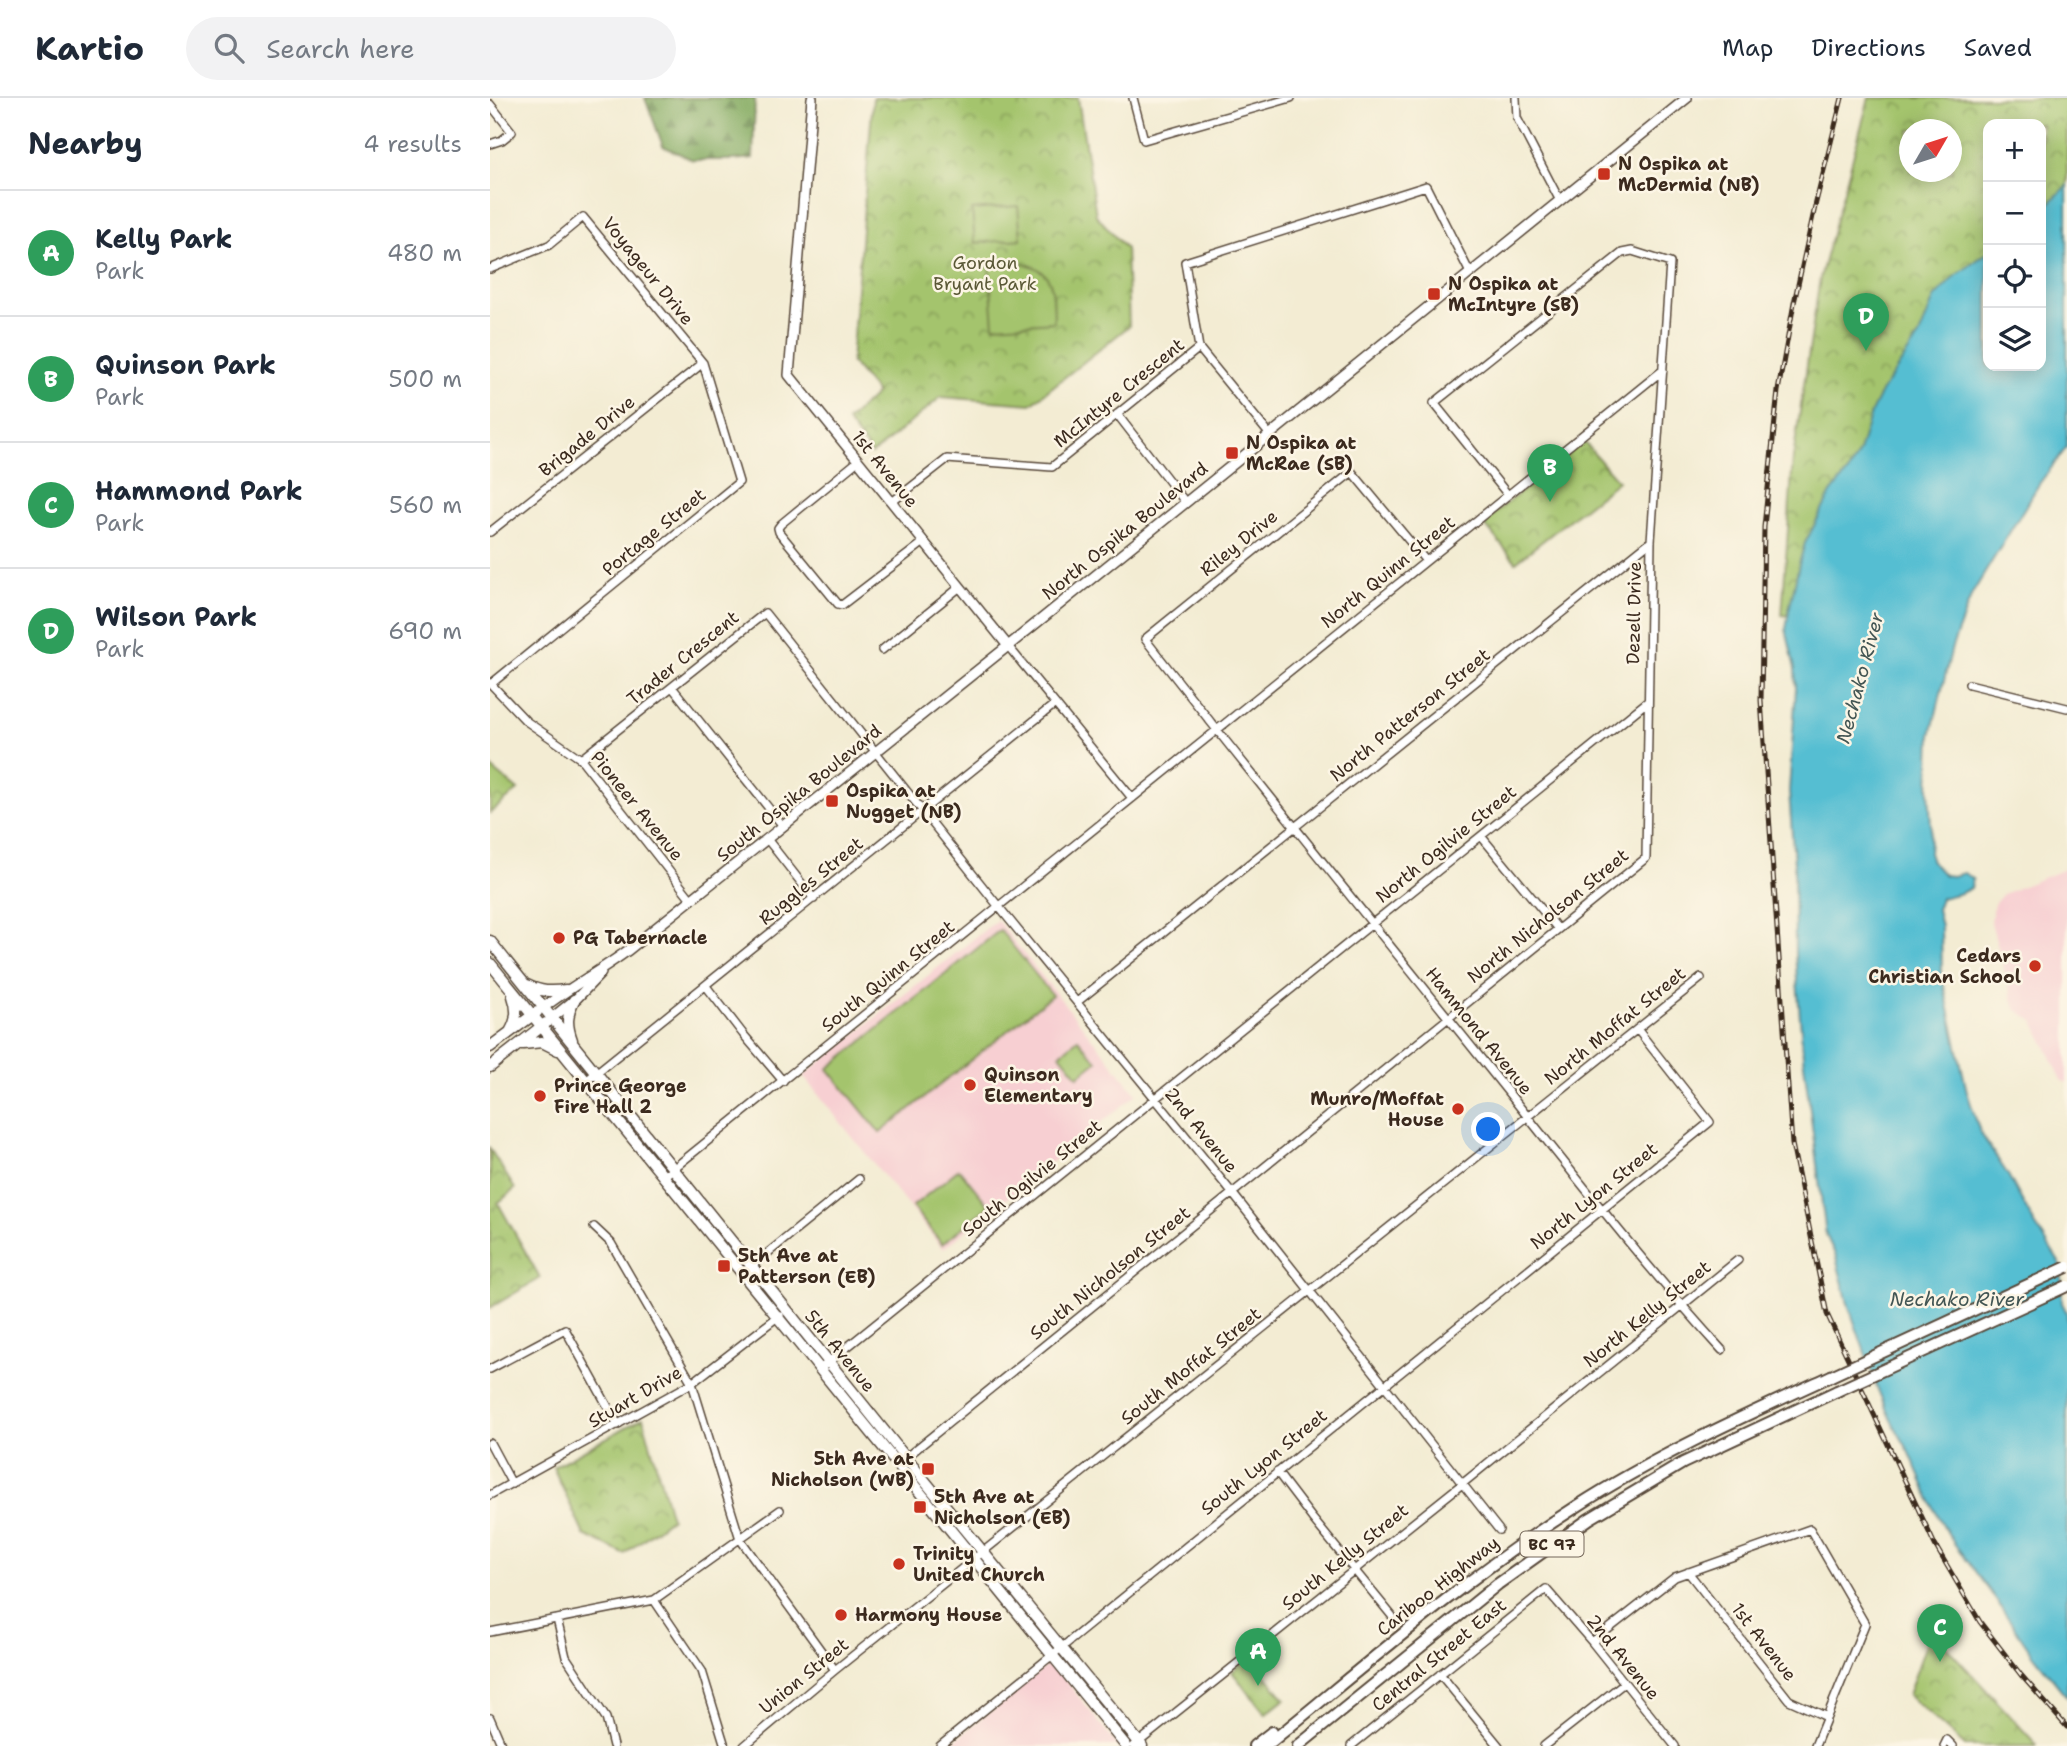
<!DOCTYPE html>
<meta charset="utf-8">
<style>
body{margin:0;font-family:"Shantell Sans",sans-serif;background:#f2f2f3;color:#1f2937}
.controls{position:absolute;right:21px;top:21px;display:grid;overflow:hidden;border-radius:14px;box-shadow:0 4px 18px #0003}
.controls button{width:63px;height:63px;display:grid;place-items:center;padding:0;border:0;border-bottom:2px solid #e0e1e3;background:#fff;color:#1f2937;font:35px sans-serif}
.compass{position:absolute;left:1409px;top:21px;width:63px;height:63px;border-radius:50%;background:#fff;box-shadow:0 4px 18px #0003;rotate:51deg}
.you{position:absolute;left:999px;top:1032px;width:24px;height:24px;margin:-18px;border:5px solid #fff;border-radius:50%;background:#1a73e8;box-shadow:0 0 0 10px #1a73e833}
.badge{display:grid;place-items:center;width:46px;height:46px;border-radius:50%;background:#db2777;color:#fff;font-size:23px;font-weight:700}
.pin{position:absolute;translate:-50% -58px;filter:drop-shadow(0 2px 4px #0008)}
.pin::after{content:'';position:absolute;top:37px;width:24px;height:21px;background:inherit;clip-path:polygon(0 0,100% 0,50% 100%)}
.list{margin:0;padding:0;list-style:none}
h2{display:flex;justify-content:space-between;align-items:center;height:91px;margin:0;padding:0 28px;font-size:30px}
h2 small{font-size:23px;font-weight:400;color:#747a83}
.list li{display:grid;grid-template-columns:46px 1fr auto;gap:21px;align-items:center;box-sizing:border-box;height:126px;padding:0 28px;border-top:2px solid #e0e1e3}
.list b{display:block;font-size:26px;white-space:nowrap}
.list p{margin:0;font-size:23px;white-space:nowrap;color:#747a83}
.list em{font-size:23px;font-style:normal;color:#747a83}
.icon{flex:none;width:38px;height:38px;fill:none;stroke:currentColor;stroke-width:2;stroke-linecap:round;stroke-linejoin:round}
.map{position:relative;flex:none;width:1577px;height:1648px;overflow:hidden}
header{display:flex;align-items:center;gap:42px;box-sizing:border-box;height:98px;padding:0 35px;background:#fff;border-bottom:2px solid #e0e1e3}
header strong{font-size:33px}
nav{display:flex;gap:38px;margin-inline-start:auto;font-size:24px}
.search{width:490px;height:63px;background:#f2f2f3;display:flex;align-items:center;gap:18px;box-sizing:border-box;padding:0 24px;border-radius:38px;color:#747a83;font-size:26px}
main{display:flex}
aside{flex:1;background:#fff}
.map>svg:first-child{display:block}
.built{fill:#f7cfd2}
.forest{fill:url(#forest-firs);stroke:#5f6a3f;stroke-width:2}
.park{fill:url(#park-crowns);stroke:#707746;stroke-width:2;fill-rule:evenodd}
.pitch{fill:#a4c46d;stroke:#707746;stroke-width:2}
.water{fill:#55bed2;stroke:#487478;stroke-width:2}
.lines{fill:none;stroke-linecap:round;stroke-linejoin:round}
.minor-casing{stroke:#574739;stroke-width:10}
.tertiary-casing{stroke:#574739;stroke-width:12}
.secondary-casing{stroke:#574739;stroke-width:13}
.trunk-casing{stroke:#574739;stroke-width:14}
.minor{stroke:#fff;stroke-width:7}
.tertiary{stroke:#fff;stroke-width:9}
.secondary{stroke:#fff;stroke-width:10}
.trunk{stroke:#fff;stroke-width:10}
.rail-casing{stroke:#3b2a1e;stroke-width:5}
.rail{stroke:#fcf5e5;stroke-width:2.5;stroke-dasharray:8;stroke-linecap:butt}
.trunk-bridge-casing{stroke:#574739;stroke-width:14;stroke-linecap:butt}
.trunk-bridge{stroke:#fff;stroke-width:10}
.poi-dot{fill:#c8321e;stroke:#fcf5e5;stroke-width:2.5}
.labels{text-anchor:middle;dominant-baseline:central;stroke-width:5;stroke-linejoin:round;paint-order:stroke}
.shield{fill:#fcf5e5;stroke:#75675a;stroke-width:2}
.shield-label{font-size:16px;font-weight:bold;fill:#3b2a1e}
.poi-label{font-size:18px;font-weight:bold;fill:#3b2a1e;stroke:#fcf5e5;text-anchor:start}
.park-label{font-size:18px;fill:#5a5836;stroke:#fcf5e5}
.street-label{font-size:18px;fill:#3b2a1e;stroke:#fcf5e5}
.water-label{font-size:19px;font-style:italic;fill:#435654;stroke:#fcf5e5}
</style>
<header>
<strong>Kartio</strong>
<div class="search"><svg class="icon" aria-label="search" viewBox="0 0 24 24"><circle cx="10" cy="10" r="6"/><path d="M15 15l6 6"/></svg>Search here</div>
<nav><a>Map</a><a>Directions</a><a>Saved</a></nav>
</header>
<main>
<aside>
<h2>Nearby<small>4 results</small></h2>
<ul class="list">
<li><span class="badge" style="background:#2e9e5b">A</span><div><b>Kelly Park</b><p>Park</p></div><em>480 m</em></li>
<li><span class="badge" style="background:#2e9e5b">B</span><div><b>Quinson Park</b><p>Park</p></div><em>500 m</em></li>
<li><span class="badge" style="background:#2e9e5b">C</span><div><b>Hammond Park</b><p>Park</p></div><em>560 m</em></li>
<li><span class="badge" style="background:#2e9e5b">D</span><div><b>Wilson Park</b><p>Park</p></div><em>690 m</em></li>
</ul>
</aside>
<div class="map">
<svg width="1577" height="1648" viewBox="0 0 1577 1648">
<defs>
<pattern id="forest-firs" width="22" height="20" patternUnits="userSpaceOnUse" patternTransform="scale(1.75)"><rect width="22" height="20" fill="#83aa60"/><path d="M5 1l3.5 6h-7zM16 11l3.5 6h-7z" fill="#6c8b4f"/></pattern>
<pattern id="park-crowns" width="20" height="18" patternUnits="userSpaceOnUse" patternTransform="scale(1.75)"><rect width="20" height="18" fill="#a4c46d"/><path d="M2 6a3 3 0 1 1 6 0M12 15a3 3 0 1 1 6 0" fill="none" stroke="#879f59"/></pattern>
</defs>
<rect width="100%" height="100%" fill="#fcf5e5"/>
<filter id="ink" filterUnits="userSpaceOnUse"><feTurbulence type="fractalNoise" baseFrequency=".0143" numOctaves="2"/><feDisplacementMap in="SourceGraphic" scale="14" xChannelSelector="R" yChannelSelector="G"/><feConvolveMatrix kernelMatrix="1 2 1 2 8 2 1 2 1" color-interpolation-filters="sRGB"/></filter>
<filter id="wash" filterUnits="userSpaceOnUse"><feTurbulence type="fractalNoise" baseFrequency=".00686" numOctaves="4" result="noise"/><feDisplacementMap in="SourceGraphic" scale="28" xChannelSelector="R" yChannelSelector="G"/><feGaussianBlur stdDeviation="1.57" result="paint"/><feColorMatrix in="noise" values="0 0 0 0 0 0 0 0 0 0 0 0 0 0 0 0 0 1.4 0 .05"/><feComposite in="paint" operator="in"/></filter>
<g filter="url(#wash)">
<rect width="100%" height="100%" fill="#f3ecd3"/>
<path class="built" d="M1577,770v215l-5,-3 -28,-59 -19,-12 -24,-87 3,-18 9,-10z
M507,822l140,174 -194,155 -140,-173z
M561,1564l67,84h-170z"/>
<path class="forest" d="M155,0h110l-2,60 -21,2h-39l-30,-14z"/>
<path class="park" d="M383,0h205l18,117 30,34 3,77 -98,78 -90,-7 -69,57 -25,-33 30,-28 -26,-31z
M1379,0h198v133l-26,41v-148h-53v213l-185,280 -21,-2 11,-157 27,-180zM1420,32h42v42h-42z
M1093,343l35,40 -102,81 -33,-39z
M0,669l28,23 -28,23z
M0,1051l25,40 -17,14 42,75 -50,30z
M153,1320l28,100 -47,36 -40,-19 -31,-68z
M1441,1532l106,115 -1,1h-71l-57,-51z
M760,1559l35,42 -19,15 -34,-42z"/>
<path class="pitch" d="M528,108l3,33 -46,4 -3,-33z
M523,163c42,7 40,24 41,61l-60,4 -5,-64z
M510,832l52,65 -172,138 -52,-64z
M588,941l19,22 -19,15 -18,-22z
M469,1071l30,37 -47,38 -30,-37z"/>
<path class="water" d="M1577,87v262l-28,37 -67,110 -20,53 -21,88 -2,55 2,37 -2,26 3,9 12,13 8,1 12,-3 9,6 -2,9 -10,5 -20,5 -4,11 4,18 1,50 25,115 13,40 28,43 26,48 27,42 1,38 5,10v384l-33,-41 -45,-66 -36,-48 -19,-33 -24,-56 -19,-33 -13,-30 -29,-83 -14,-53 -9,-19 -23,-179 -8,-102 -1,-91 -5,-72 7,-103 -1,-19 -9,-40 3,-19 11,-50 5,-17 26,-50 18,-22 10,-19 13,-42 8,-16 39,-58 15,-38 20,-21 34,-25v114h53v-154z"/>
</g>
<g filter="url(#ink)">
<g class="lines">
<defs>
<path id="minor" d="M643,0l11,42 147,-42
M1026,0l1,20 43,83
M0,6l22,28 -10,8 -12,4
M0,171l59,-24 34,-28 120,146 36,119 -248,202
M627,316l69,89
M780,337l-71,-87 -14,-86 241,-76 44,87
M368,363l-77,63 -3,4 1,4 59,72 4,1 82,-63
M402,404l55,-43 105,8 147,-119
M0,434l213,-169
M936,463l-74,-89 -207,167c110,140 222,278 334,417 80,99 157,200 243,294
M518,548l124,152
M392,552l78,-63
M0,585l36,38 55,38 110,140
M1479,586l98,24
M182,589l111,139
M91,661l184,-146 234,294 234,287 266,336
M991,738l77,93
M277,741l47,60
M216,888l37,48 40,47
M587,904l574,-461
M96,983l469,-377
M173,1079l1000,-807
M104,1129l17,16 81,140 48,156 95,131
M253,1175l116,-94
M0,1271l75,-40 53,96
M330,1271l827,-667
M0,1345l22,41
M414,1361l742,-601 5,-317 19,-278 -38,-12 -10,2 -188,150 74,92
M787,1374l35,46 80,98
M0,1397l202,-112 88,-68
M1198,1474l101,128 38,17
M164,1502l48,71 23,75
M67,1521l9,38 40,61 7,28
M0,1534l164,-32 126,-90
M1102,1544l83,-65 135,-48 55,95 -50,122
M950,1576l59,72
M0,1620l12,28
M254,1648l91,-76 866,-692
M450,1648l770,-624 -73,-93
M644,1648l328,-262 276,-224
M861,1648l195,-157 46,53 83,104
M1054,1648l80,-63
M1454,1648l3,-6 6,6"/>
<path id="tertiary" d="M322,0l-23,277 219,271
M53,910c27,-21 57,-37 84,-57l381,-305 679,-548
M62,920l25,-20 24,-25"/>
<path id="secondary" d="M0,843l416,517 236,288
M0,865l636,783
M37,887c14,7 24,7 39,5
M20,934c7,-12 8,-22 3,-36
M82,942c-6,-16 -5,-25 2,-40
M33,946l19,-2 16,8
M0,949l47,-35
M0,969l56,-44"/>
<path id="trunk" d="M764,1648l18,-14
M776,1648c101,-82 200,-169 310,-239 81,-52 168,-91 255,-131
M808,1648l200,-162 91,-65 94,-56 154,-72"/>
</defs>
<use href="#minor" class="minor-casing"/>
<use href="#tertiary" class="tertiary-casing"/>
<use href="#secondary" class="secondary-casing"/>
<use href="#trunk" class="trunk-casing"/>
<use href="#minor" class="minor"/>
<use href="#tertiary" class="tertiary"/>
<use href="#secondary" class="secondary"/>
<use href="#trunk" class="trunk"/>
<defs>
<path id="rail" d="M1352,0l-26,104 -22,101 -16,88 -14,136 -3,173 31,444 35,170 108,231 45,77 41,53 46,52"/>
</defs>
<use href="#rail" class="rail-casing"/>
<use href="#rail" class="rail"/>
<defs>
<path id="trunk-bridge" d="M1341,1278l236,-109
M1347,1293l230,-105"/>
</defs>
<use href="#trunk-bridge" class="trunk-bridge-casing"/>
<use href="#trunk-bridge" class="trunk-bridge"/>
</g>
</g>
<g class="poi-dot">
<rect x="1107" y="69" width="14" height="14" rx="3.5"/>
<rect x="937" y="189" width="14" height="14" rx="3.5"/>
<rect x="735" y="348" width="14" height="14" rx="3.5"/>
<rect x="335" y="696" width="14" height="14" rx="3.5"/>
<circle cx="69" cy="840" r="7"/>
<circle cx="1545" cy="868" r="7"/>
<circle cx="480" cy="987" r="7"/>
<circle cx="50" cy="998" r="7"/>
<circle cx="968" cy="1011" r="7"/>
<rect x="227" y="1161" width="14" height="14" rx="3.5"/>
<rect x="431" y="1364" width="14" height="14" rx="3.5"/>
<rect x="423" y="1402" width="14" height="14" rx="3.5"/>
<circle cx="409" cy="1466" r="7"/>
<circle cx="351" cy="1517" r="7"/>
</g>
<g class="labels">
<rect class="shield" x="1030.5" y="1433.5" width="63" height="25" rx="5"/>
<g class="shield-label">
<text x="1062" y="1446">BC 97</text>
</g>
<g class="poi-label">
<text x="1128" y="66">N Ospika at<tspan x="1128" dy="21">McDermid (NB)</tspan></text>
<text x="958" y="186">N Ospika at<tspan x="958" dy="21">McIntyre (SB)</tspan></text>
<text x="756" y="345">N Ospika at<tspan x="756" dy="21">McRae (SB)</tspan></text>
<text x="356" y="693">Ospika at<tspan x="356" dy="21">Nugget (NB)</tspan></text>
<text x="83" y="840">PG Tabernacle</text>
<text x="1531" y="858" text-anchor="end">Cedars<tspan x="1531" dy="21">Christian School</tspan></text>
<text x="494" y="977">Quinson<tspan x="494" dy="21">Elementary</tspan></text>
<text x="64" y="988">Prince George<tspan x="64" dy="21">Fire Hall 2</tspan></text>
<text x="954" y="1001" text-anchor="end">Munro/Moffat<tspan x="954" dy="21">House</tspan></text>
<text x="248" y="1158">5th Ave at<tspan x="248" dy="21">Patterson (EB)</tspan></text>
<text x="424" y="1361" text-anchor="end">5th Ave at<tspan x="424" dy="21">Nicholson (WB)</tspan></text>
<text x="444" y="1399">5th Ave at<tspan x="444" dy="21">Nicholson (EB)</tspan></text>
<text x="423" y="1456">Trinity<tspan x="423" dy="21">United Church</tspan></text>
<text x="365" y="1517">Harmony House</text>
</g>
<g class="park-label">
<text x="495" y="165">Gordon<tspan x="495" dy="21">Bryant Park</tspan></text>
</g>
<g class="street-label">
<text transform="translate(158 173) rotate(51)">Voyageur Drive</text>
<text transform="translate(629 295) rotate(-39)">McIntyre Crescent</text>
<text transform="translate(97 338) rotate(-39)">Brigade Drive</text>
<text transform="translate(395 371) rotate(51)">1st Avenue</text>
<text transform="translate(635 433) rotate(-39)">North Ospika Boulevard</text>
<text transform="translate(164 434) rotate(-39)">Portage Street</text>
<text transform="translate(749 445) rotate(-39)">Riley Drive</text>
<text transform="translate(898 474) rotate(-39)">North Quinn Street</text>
<text transform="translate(1144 515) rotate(-89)">Dezell Drive</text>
<text transform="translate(193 560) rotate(-39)">Trader Crescent</text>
<text transform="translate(920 617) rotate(-39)">North Patterson Street</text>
<text transform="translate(309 695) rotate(-39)">South Ospika Boulevard</text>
<text transform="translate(147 708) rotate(51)">Pioneer Avenue</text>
<text transform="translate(956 746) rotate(-39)">North Ogilvie Street</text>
<text transform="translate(321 783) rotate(-39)">Ruggles Street</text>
<text transform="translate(1058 818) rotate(-39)">North Nicholson Street</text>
<text transform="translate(398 878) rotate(-39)">South Quinn Street</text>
<text transform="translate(1125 928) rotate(-39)">North Moffat Street</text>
<text transform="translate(989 933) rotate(51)">Hammond Avenue</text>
<text transform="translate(711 1032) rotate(51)">2nd Avenue</text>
<text transform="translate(542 1080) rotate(-39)">South Ogilvie Street</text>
<text transform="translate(1104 1098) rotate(-39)">North Lyon Street</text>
<text transform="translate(620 1175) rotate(-39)">South Nicholson Street</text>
<text transform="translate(1157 1216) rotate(-39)">North Kelly Street</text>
<text transform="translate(350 1253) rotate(51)">5th Avenue</text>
<text transform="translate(701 1268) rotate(-39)">South Moffat Street</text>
<text transform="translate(145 1299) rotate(-30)">Stuart Drive</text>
<text transform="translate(774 1364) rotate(-39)">South Lyon Street</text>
<text transform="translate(855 1459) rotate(-39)">South Kelly Street</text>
<text transform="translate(948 1488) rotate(-38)">Cariboo Highway</text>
<text transform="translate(1274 1544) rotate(52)">1st Avenue</text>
<text transform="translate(949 1557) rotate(-39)">Central Street East</text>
<text transform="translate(1133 1559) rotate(51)">2nd Avenue</text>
<text transform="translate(314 1578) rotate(-39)">Union Street</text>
</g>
<g class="water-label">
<text transform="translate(1370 580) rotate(-75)">Nechako River</text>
<text x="1467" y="1201">Nechako River</text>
</g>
</g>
</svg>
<div class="controls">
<button>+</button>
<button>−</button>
<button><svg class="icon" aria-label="locate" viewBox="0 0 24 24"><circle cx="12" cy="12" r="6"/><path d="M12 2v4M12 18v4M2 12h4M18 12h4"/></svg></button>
<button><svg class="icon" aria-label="layers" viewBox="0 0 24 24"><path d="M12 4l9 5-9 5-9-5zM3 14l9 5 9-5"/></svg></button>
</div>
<svg class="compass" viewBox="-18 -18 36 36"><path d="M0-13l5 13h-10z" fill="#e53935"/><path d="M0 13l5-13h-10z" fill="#747a83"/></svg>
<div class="you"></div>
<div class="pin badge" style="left:768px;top:1588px;background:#2e9e5b">A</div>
<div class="pin badge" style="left:1060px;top:404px;background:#2e9e5b">B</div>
<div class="pin badge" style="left:1450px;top:1564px;background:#2e9e5b">C</div>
<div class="pin badge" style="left:1376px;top:253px;background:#2e9e5b">D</div>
</div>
</main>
